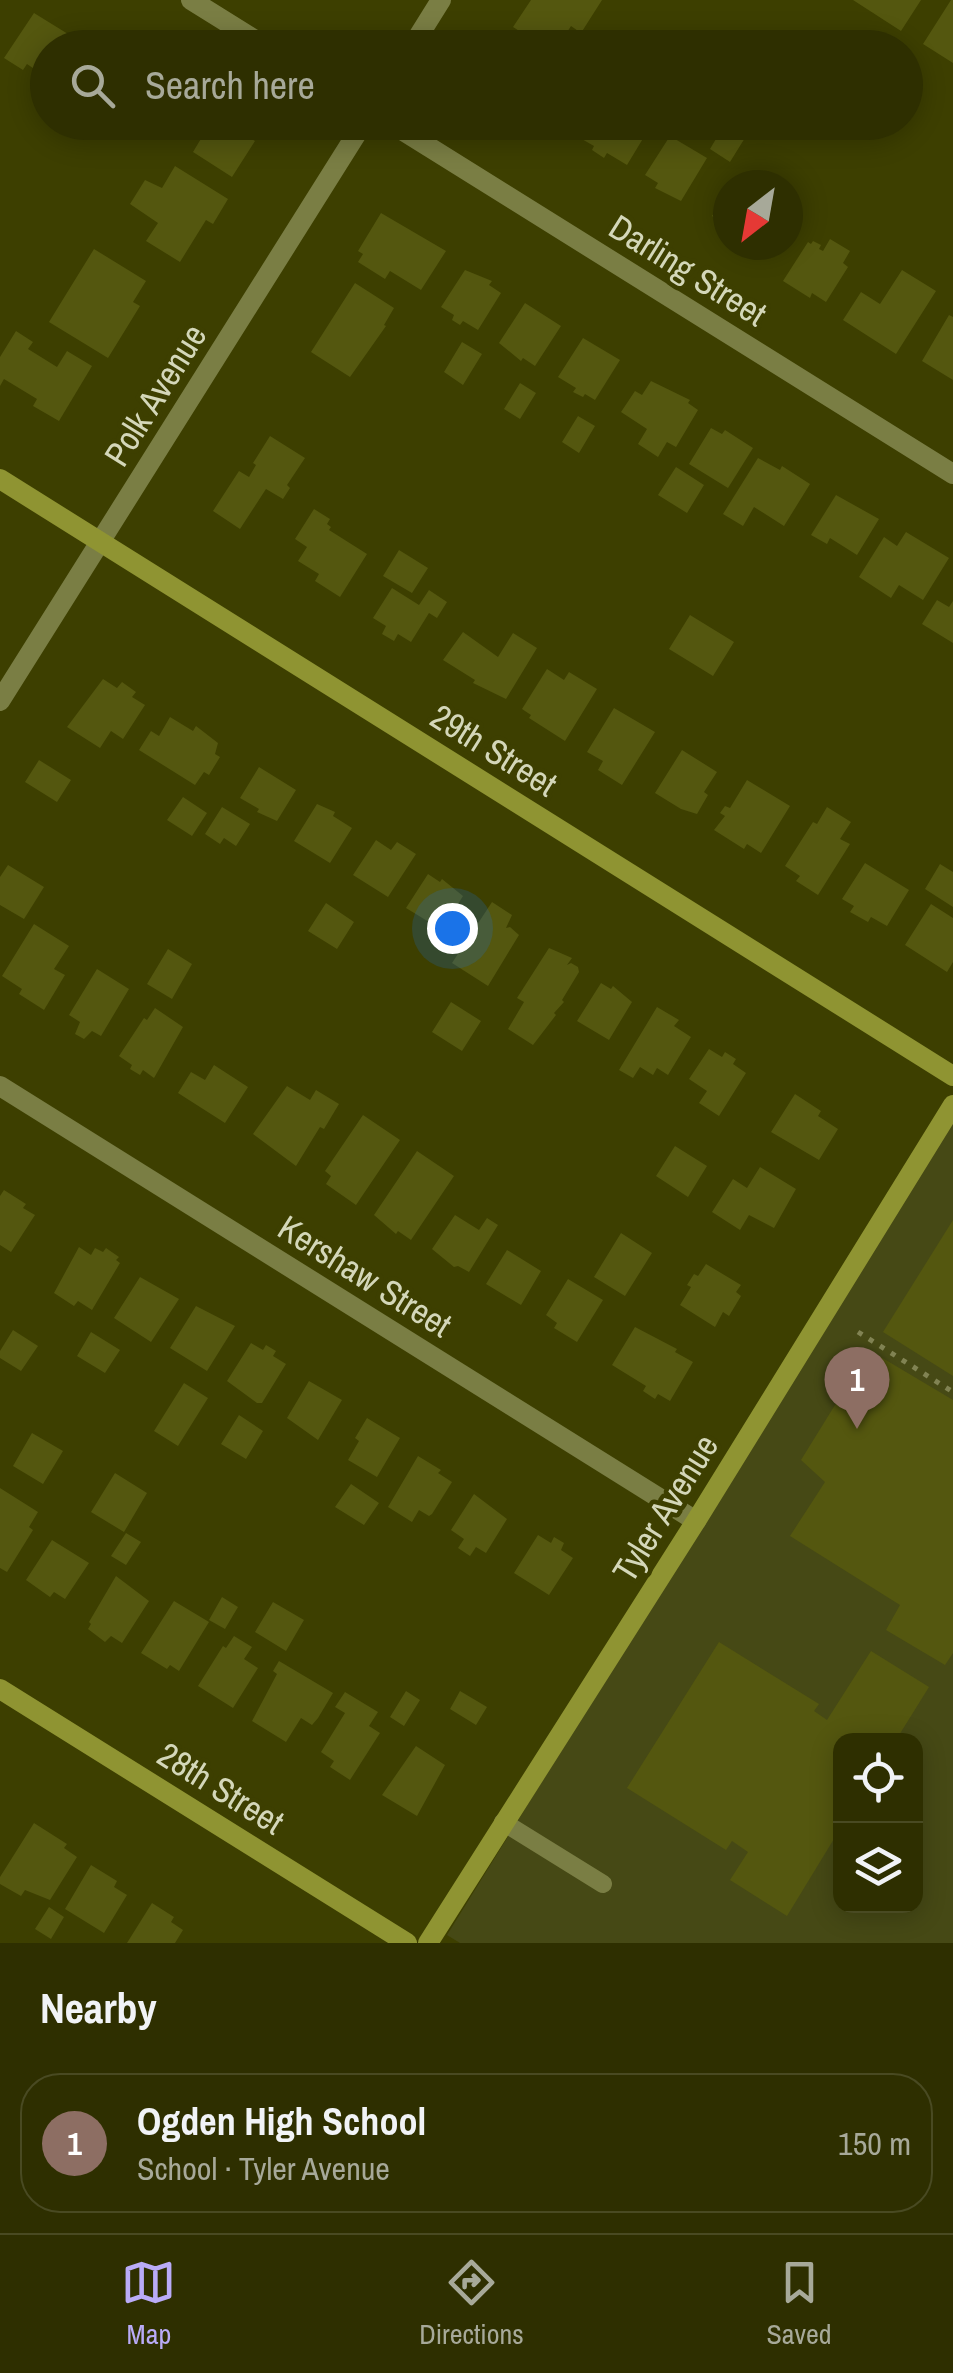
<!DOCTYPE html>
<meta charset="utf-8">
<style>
body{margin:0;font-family:"Archivo Narrow",sans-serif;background:#3a3b0f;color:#f1f3f6}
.controls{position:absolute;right:30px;bottom:30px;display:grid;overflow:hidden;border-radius:20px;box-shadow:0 5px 25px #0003}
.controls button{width:90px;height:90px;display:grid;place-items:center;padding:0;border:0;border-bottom:2px solid #494a22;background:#2e2f00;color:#f1f3f6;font:50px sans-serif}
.compass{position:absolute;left:713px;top:170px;width:90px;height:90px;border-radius:50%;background:#2e2f00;box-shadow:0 5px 25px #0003;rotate:211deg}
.you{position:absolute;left:452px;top:928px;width:35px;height:35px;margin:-25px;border:8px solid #fff;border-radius:50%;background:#1a73e8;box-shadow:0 0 0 15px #1a73e833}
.badge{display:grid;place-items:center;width:65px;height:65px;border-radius:50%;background:#b9abf7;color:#fff;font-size:32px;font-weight:700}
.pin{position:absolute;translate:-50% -82px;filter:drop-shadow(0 2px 5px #0008)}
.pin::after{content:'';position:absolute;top:52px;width:35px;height:30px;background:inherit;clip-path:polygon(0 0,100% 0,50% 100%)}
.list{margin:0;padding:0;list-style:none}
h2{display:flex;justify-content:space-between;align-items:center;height:130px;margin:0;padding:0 40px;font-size:42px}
h2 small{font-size:32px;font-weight:400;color:#a7a999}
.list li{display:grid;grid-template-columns:65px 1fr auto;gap:30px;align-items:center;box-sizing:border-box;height:140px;margin:0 20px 20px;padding:0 20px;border:2px solid #494a22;border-radius:40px}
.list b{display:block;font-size:38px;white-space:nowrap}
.list p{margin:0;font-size:32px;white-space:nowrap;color:#a7a999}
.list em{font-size:32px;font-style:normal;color:#a7a999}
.icon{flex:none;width:55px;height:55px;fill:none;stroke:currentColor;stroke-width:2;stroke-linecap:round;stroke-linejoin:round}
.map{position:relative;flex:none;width:953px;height:1943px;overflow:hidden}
.search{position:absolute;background:#2e2f00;box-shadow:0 5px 25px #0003;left:30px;right:30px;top:30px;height:110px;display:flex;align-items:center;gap:25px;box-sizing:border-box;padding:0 35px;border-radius:55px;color:#a7a999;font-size:38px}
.sheet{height:290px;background:#2e2f00}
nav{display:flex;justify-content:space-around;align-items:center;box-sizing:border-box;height:140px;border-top:2px solid #494a22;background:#2e2f00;font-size:28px;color:#a7a999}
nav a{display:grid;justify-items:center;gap:5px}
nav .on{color:#b9abf7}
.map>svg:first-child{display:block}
.built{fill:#464915;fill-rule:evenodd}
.building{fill:#54570f}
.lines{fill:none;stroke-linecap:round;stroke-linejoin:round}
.path{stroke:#818353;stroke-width:5;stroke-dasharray:5 8;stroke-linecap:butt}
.lane{stroke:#7a7e44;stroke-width:18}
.street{stroke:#7a7e44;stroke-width:20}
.secondary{stroke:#8f9432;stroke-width:20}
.labels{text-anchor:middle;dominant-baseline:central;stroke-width:9;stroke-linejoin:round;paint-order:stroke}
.street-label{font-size:35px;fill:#d4d7b9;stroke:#3d3f00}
</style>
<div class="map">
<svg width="953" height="1943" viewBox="0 0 953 1943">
<rect width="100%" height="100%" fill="#3d3f00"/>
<path class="built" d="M953,1117v826h-493l-13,-8zM840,1740h76v166h-76z"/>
<path class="building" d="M531,0h71l-21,33 -10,-7 -14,22h-11l-33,-21z
M853,0h68l-20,31z
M951,0h2v63l-30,-19z
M34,13l34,21 -8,14h-12v19l-5,8 -16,-11 -4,6 -19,-12z
M211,122h14l30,19 -23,36 -39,-25z
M590,122h63l-26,43 -20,-12 -3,5 -12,-8 2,-4 -14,-8z
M726,122l22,11 -18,29 -20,-13z
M670,136l37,22 -26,43 -26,-13 3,-5 -13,-8z
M175,166l53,33 -15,25 -7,-4 -26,42 -34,-21 12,-18 -28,-19 15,-24 17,8z
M728,192v39l-6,-4 3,-3 -13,-8z
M381,213l65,38 -25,39 -31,-19 -5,8 -27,-17 5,-8 -5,-3z
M830,239l20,12 -7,12 5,4 -22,35 -14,-9 -2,5 -27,-17 25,-39 3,2 2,-3 8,4 -2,4 4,2z
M94,249l52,32 -13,21 7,4 -32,52 -59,-36z
M465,270l27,11 -3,4 12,8 -23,37 -15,-9 -3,4 -8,-5 2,-5 -13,-8z
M902,270l34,21 -40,63 -53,-34 18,-28 19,12z
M355,283l39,25 -10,17 2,1 -36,51 -39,-25z
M525,303l36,23 -26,40 -12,-8 -2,3 -22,-18z
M949,315l4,2v63l-31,-19z
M16,331l17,11 -5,7 29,18 10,-16 25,15 -33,55 -26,-15 4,-7 -33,-20 -4,7v-29z
M583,338l37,22 -25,40 -10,-6 -2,3 -10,-5 3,-4 -18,-11z
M462,342l20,12 -19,31 -19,-13z
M651,381l39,19 -2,3 10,7 -22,37 -9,-5 -9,15 -20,-13 9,-15 -26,-17 14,-21 7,4z
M520,383l16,10 -16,26 -16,-10z
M578,416l17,10 -16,27 -17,-11z
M711,428l11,6 3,-4 28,18 -25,40 -39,-24z
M270,436l35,22 -18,27 3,3 -7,11 -17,-10 -26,40 -27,-18 26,-40 10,6 7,-12 -3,-2z
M758,458l22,12 2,-4 28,18 -26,42 -30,-19 -11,19 -20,-12z
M676,467l28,18 -17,28 -29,-18z
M836,495l43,24 -22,36 -27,-17 -3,6 -16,-9z
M314,509l16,10 -3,5 4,3 -2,3 38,24 -27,43 -25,-16 4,-7 -21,-13 9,-14 -12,-8z
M906,532l43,26 -26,42 -24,-15 -8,13 -32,-21 25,-40 13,9z
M399,550l29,18 -16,25 -29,-17z
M392,588l27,17 10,-15 18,12 -10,16 -8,-5 -18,29 -13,-8 -4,7 -12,-7 4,-8 -13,-8z
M937,600l12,7 4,-6v42l-31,-19z
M690,615l44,27 -21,34 -44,-27z
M463,632l35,25 15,-24 24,15 -31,51 -33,-16 2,-3 -32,-20z
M547,669l17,11 5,-8 28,17 -32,52 -36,-23 2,-3 -9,-6z
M103,679l14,9 5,-6 14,10 -4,5 13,8 -22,34 -12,-8 -11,17 -33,-21z
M614,708l41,24 -33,53 -24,-15 5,-9 -16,-9z
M170,717l23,14 3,-5 22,17 -3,11 5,3 -11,18 -5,-3 -9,13 -56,-35 12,-19 8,5z
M682,750l35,22 -13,20 4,3 -11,19 -16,-5 -26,-16z
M39,760l32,20 -14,22 -32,-20z
M259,767l37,23 -19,31 -20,-9 2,-3 -19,-11z
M747,780l43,26 -29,47 -14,-9 -3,5 -30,-19 11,-14 -5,-3 5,-7 5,2z
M183,797l24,16 -15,23 -25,-16z
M317,804l18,8 -2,4 19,12 -22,35 -36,-22z
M222,807l28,17 -14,22 -12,-8 -4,6 -15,-10z
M827,807l24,15 -11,17 10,5 -32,51 -22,-14 4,-5 -15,-10 28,-44 4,2z
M376,840l15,10 6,-8 19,12 -28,43 -35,-22z
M865,863l44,27 -22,36 -16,-9 -3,5 -18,-10 4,-6 -12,-7z
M940,864l13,8v35l-28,-18z
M8,865l36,22 -20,32 -24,-14v-28z
M428,874l12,8 2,-3 21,17 -21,34 -36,-22z
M492,902l20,13 -6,13 4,-1 9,8 -31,51 -36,-23z
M326,903l28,19 -17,27 -29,-18z
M931,904l22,14v44l-6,10 -42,-27z
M34,924l35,22 -15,23 11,6 -21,35 -25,-16 3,-5 -20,-13z
M549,948l23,10 -5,7 4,-2 7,4 1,5 -17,28 2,2 -10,11 2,2 -23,30 -25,-16 16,-27 -7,-4z
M168,949l24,15 -20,35 -25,-15z
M97,969l32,20 -28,47 -9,-5 -8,8 -9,-5 5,-12 -11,-7z
M601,983l10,6 2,-3 19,16 -23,38 -32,-19z
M451,1002l30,19 -19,30 -30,-19z
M657,1007l22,13 -5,6 17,11 -23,38 -11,-7 -4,7 -13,-8 -7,11 -14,-8z
M155,1008l28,19 -29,51 -11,-8 -3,5 -10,-6 2,-4 -13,-9 25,-38 3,2z
M709,1049l13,8 3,-5 11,7 -3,5 13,9 -27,43 -20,-13 8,-12 -18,-12z
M214,1065l34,22 -23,36 -47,-30 13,-21 14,8z
M287,1086l23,14 6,-10 23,14 -15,25 -4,-2 -24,39 -43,-32z
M795,1094l26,17 -3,5 20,13 -19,31 -48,-28z
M363,1115l37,25 -44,65 -30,-21 5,-8 -6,-5z
M675,1146l32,20 -19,31 -32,-21z
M417,1151l37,25 -43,64 -13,-9 -2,3 -22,-19z
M760,1167l36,22 -22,39 -25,-13 -9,15 -28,-18 21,-33 14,9z
M4,1190l22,14 -3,4 12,7 -24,37 -11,-7v-49z
M455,1215l24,15 8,-12 11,7 -29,47 -11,-6 -4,1 -22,-18z
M953,1220v156l-70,-44z
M621,1233l31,20 -27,43 -31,-19z
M79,1247l12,8 4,-7 8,4 3,-4 13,9 -3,3 4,3 -28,47 -14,-9 -4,5 -20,-13z
M507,1250l34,21 -20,34 -35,-21z
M706,1264l35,21 -5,7 5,4 -12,20 -6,-4 -8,15 -35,-22 11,-18 -4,-2 7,-11 4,2z
M140,1277l39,22 -28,43 -37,-24z
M568,1279l35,21 -26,42 -23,-14 3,-5 -11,-8z
M196,1306l39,20 -28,45 -37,-23z
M635,1327l42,22 -2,3 18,10 -23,39 -12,-7 -3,5 -12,-8 3,-5 -34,-21z
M13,1330l25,16 -17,25 -21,-13v-7z
M91,1332l29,18 -15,23 -28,-17z
M251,1343l12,7 3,-5 10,6 -3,5 13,8 -24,39h-5l-30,-22z
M869,1350l84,50v253l-8,12 -59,-35 14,-25 -110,-69 35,-54 -24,-22z
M309,1381l33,19 -24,40 -31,-22z
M184,1383l24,15 -30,48 -24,-15z
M239,1415l24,16 -17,28 -25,-15z
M367,1418l33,20 -23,39 -29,-17 11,-19 -4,-3z
M32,1433l31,18 -20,33 -30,-18z
M418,1456l23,14 -3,3 14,9 -20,32 -3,2 -10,-6 -7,12 -24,-15z
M115,1473l32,20 -23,39 -33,-20z
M351,1484l28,19 -15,22 -29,-18z
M0,1488l38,24 -9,15 4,3 -26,42 -7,-4z
M474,1494l33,25 -21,34 -10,-6 -6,9 -12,-8 6,-9 -13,-9z
M126,1533l15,9 -15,23 -15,-9z
M538,1535l13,8 3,-6 10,6 -3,7 12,8 -24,37 -35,-22z
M52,1540l37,23 -24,36 -11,-7 -4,5 -24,-17z
M116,1576l33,25 -27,42 -11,-7 -6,6 -17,-13 3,-5 -2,-2z
M222,1597l16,10 -13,22 -16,-9z
M174,1601l35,21 -30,49 -9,-6 -3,4 -26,-16z
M273,1602l31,18 -18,31 -31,-19z
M234,1636l18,11 -8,12 14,9 -25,40 -35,-22 25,-40 3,2z
M719,1642l100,62 -5,7 13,9 44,-69 58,36 -33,53h-56v89l-53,87 -57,-36 18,-28 -16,-11 -6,9 -99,-62z
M279,1661l54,32 -15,25 -6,7 -11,-7 -15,24 -34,-21 25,-47 -4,-3z
M406,1691l14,9 -16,26 -14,-9z
M460,1691l27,16 -11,18 -26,-16z
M345,1692l33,20 -9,14 11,7 -30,47 -20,-13 4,-6 -13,-9 24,-39 -10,-6z
M416,1746l29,19 -28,51 -35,-21z
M34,1823l33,21 -3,4 13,9 -27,43 -25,-10 -4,6 -21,-12v-7z
M91,1865l26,16 -3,6 13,8 -23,38 -39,-24z
M152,1903l22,14 -3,5 12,8 -8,13h-48z
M49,1907l15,10 -13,22 -16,-10z"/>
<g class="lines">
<path class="path" d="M858,1332l95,60"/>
<path class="lane" d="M503,1822l100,62"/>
<path class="street" d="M191,0l77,48
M411,48l30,-48
M389,122l564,352
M0,701l364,-579
M0,1086l696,435"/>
<path class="secondary" d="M0,479l953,597
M0,1689l407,254
M428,1943l268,-422 257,-416"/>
</g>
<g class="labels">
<g class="street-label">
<text transform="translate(688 270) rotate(32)">Darling Street</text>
<text transform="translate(155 395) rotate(-58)">Polk Avenue</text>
<text transform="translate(494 750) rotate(32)">29th Street</text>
<text transform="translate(365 1276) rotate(32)">Kershaw Street</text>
<text transform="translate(665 1508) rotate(-58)">Tyler Avenue</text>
<text transform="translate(221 1788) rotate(32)">28th Street</text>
</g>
</g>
</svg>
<div class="controls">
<button><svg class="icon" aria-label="locate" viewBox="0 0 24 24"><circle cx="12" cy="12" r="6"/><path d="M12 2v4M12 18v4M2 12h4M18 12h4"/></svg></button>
<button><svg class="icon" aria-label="layers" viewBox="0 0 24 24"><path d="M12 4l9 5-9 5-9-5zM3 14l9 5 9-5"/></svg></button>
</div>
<svg class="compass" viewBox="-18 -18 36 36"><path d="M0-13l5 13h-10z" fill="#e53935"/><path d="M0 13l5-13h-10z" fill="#a7a999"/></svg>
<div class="you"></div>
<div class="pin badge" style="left:857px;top:1429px;background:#8d6e63">1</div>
<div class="search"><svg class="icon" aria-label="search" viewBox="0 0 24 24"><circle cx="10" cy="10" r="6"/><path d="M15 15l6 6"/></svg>Search here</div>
</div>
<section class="sheet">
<h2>Nearby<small></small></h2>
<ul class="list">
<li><span class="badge" style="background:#8d6e63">1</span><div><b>Ogden High School</b><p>School · Tyler Avenue</p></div><em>150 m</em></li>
</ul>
</section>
<nav>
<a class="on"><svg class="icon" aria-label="map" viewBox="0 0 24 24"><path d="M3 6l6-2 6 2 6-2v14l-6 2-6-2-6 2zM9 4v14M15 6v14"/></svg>Map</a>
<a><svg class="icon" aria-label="directions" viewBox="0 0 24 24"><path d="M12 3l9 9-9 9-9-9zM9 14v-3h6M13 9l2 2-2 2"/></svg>Directions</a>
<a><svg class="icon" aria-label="saved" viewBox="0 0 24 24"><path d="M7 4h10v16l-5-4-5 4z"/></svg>Saved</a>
</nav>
